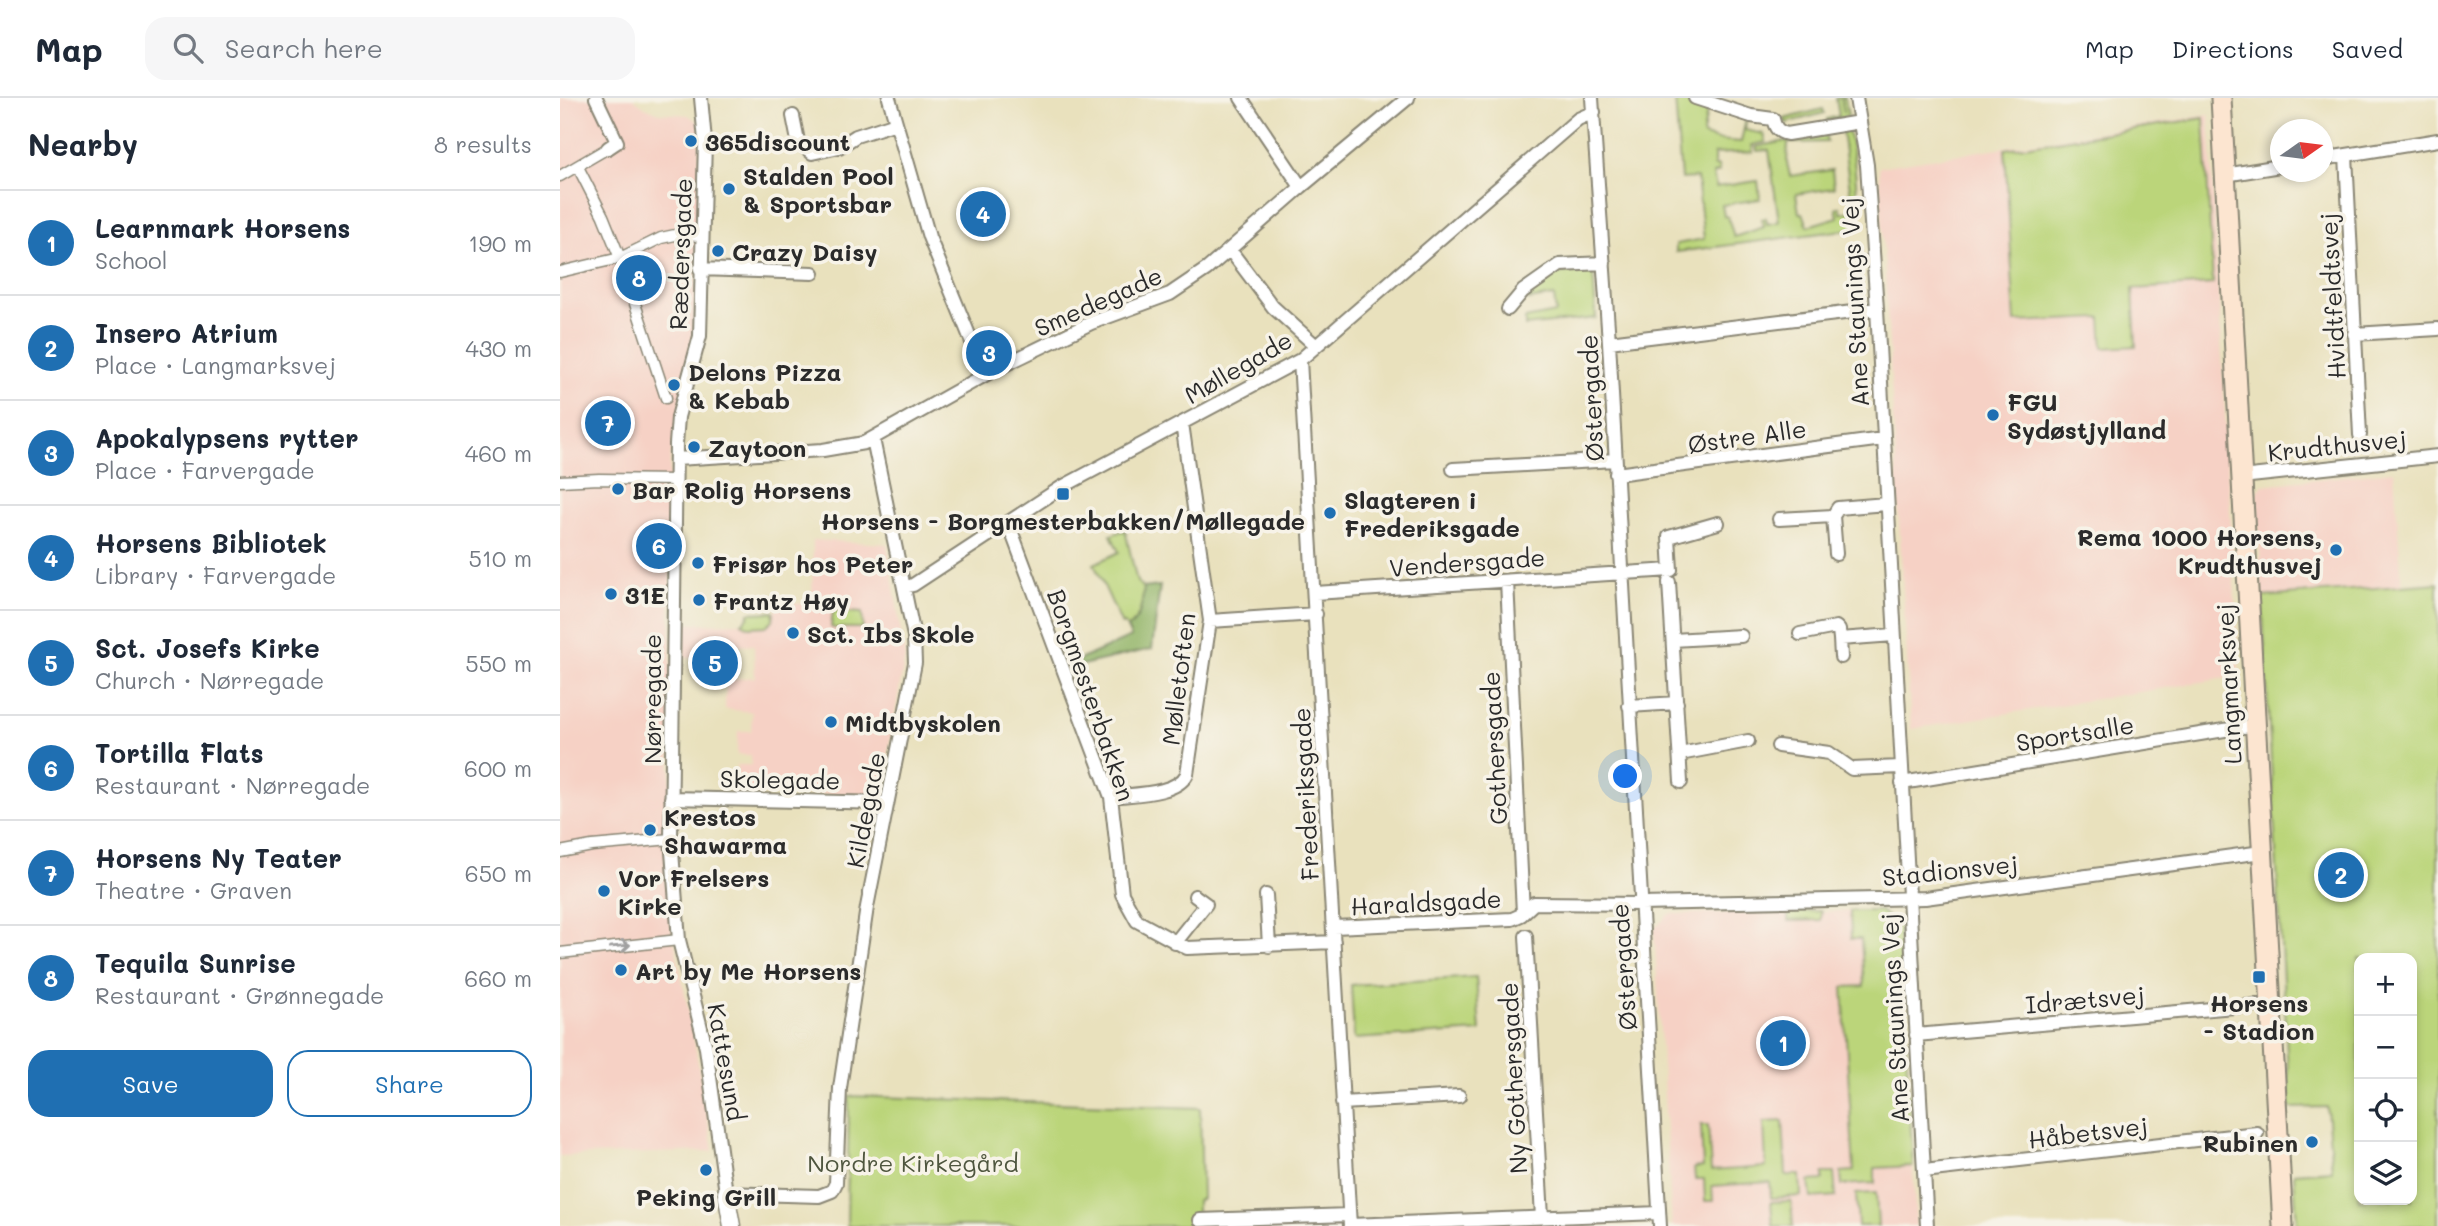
<!DOCTYPE html>
<meta charset="utf-8">
<style>
body{margin:0;font-family:Mali,sans-serif;background:#f6f6f7;color:#1f2937}
.controls{position:absolute;right:21px;bottom:21px;display:grid;overflow:hidden;border-radius:14px;box-shadow:0 4px 10px #0003}
.controls button{width:63px;height:63px;display:grid;place-items:center;padding:0;border:0;border-bottom:2px solid #e0e1e3;background:#fff;color:#1f2937;font:35px sans-serif}
.compass{position:absolute;left:1710px;top:21px;width:63px;height:63px;border-radius:50%;background:#fff;box-shadow:0 4px 10px #0003;rotate:76deg}
.you{position:absolute;left:1066px;top:679px;width:24px;height:24px;margin:-18px;border:5px solid #fff;border-radius:50%;background:#1a73e8;box-shadow:0 0 0 10px #1a73e833}
.badge{display:grid;place-items:center;width:46px;height:46px;border-radius:50%;background:#1f6fb2;color:#fff;font-size:23px;font-weight:700}
.pin{position:absolute;translate:-50% -50%;border:4px solid #fff;box-shadow:0 2px 7px #0006}
.list{margin:0;padding:0;list-style:none}
h2{display:flex;justify-content:space-between;align-items:center;height:91px;margin:0;padding:0 28px;font-size:30px}
h2 small{font-size:23px;font-weight:400;color:#747a83}
.list li{display:grid;grid-template-columns:46px 1fr auto;gap:21px;align-items:center;box-sizing:border-box;height:105px;padding:0 28px;border-top:2px solid #e0e1e3}
.list b{display:block;font-size:26px;white-space:nowrap}
.list p{margin:0;font-size:23px;white-space:nowrap;color:#747a83}
.list em{font-size:23px;font-style:normal;color:#747a83}
.actions{display:flex;gap:14px;padding:21px 28px}
.actions a{flex:1;padding:16px 0;border:2px solid #1f6fb2;border-radius:21px;text-align:center;font-size:24px;color:#1f6fb2}
.actions .main{background:#1f6fb2;color:#fff}
.icon{flex:none;width:38px;height:38px;fill:none;stroke:currentColor;stroke-width:2;stroke-linecap:round;stroke-linejoin:round}
.map{position:relative;flex:none;width:1878px;height:1128px;overflow:hidden}
header{display:flex;align-items:center;gap:42px;box-sizing:border-box;height:98px;padding:0 35px;background:#fff;border-bottom:2px solid #e0e1e3}
header strong{font-size:33px}
nav{display:flex;gap:38px;margin-inline-start:auto;font-size:24px}
.search{width:490px;height:63px;background:#f6f6f7;display:flex;align-items:center;gap:18px;box-sizing:border-box;padding:0 24px;border-radius:21px;color:#747a83;font-size:26px}
main{display:flex}
aside{flex:1;background:#fff}
.map>svg:first-child{display:block}
.built{fill:#f6d1c5}
.green{fill:#bbd57a;stroke:#738052;stroke-width:2;fill-rule:evenodd}
.forest{fill:#94b66a;stroke:#60704a;stroke-width:2}
.lines{fill:none;stroke-linecap:round;stroke-linejoin:round}
.pedestrian-casing{stroke:#8a8674;stroke-width:13}
.minor-casing{stroke:#8a8674;stroke-width:16}
.tertiary-casing{stroke:#8a8674;stroke-width:19}
.secondary-casing{stroke:#8a8674;stroke-width:23}
.pedestrian{stroke:#fff;stroke-width:10}
.minor{stroke:#fff;stroke-width:12}
.tertiary{stroke:#fff;stroke-width:16}
.secondary{stroke:#fce5d0;stroke-width:19}
.oneway{stroke:#a0a0a0}
.poi-dot{fill:#1f6fb2;stroke:#f7f3e8;stroke-width:2.5}
.labels{text-anchor:middle;dominant-baseline:central;stroke-width:7;stroke-linejoin:round;paint-order:stroke}
.poi-label{font-size:24px;font-weight:bold;fill:#2b2b2b;stroke:#f7f3e8;text-anchor:start}
.street-label{font-size:24px;fill:#2b2b2b;stroke:#f7f3e8}
.park-label{font-size:24px;fill:#4f563f;stroke:#f7f3e8}
</style>
<header>
<strong>Map</strong>
<div class="search"><svg class="icon" aria-label="search" viewBox="0 0 24 24"><circle cx="10" cy="10" r="6"/><path d="M15 15l6 6"/></svg>Search here</div>
<nav><a>Map</a><a>Directions</a><a>Saved</a></nav>
</header>
<main>
<aside>
<h2>Nearby<small>8 results</small></h2>
<ul class="list">
<li><span class="badge">1</span><div><b>Learnmark Horsens</b><p>School</p></div><em>190 m</em></li>
<li><span class="badge">2</span><div><b>Insero Atrium</b><p>Place · Langmarksvej</p></div><em>430 m</em></li>
<li><span class="badge">3</span><div><b>Apokalypsens rytter</b><p>Place · Farvergade</p></div><em>460 m</em></li>
<li><span class="badge">4</span><div><b>Horsens Bibliotek</b><p>Library · Farvergade</p></div><em>510 m</em></li>
<li><span class="badge">5</span><div><b>Sct. Josefs Kirke</b><p>Church · Nørregade</p></div><em>550 m</em></li>
<li><span class="badge">6</span><div><b>Tortilla Flats</b><p>Restaurant · Nørregade</p></div><em>600 m</em></li>
<li><span class="badge">7</span><div><b>Horsens Ny Teater</b><p>Theatre · Graven</p></div><em>650 m</em></li>
<li><span class="badge">8</span><div><b>Tequila Sunrise</b><p>Restaurant · Grønnegade</p></div><em>660 m</em></li>
</ul>
<div class="actions"><a class="main">Save</a><a>Share</a></div>
</aside>
<div class="map">
<svg width="1878" height="1128" viewBox="0 0 1878 1128">
<rect width="100%" height="100%" fill="#f7f3e8"/>
<filter id="ink" filterUnits="userSpaceOnUse"><feTurbulence type="fractalNoise" baseFrequency=".0143" numOctaves="2"/><feDisplacementMap in="SourceGraphic" scale="14" xChannelSelector="R" yChannelSelector="G"/><feConvolveMatrix kernelMatrix="1 2 1 2 8 2 1 2 1" color-interpolation-filters="sRGB"/></filter>
<filter id="wash" filterUnits="userSpaceOnUse"><feTurbulence type="fractalNoise" baseFrequency=".00686" numOctaves="4" result="noise"/><feDisplacementMap in="SourceGraphic" scale="28" xChannelSelector="R" yChannelSelector="G"/><feGaussianBlur stdDeviation="1.57" result="paint"/><feColorMatrix in="noise" values="0 0 0 0 0 0 0 0 0 0 0 0 0 0 0 0 0 1.4 0 .05"/><feComposite in="paint" operator="in"/></filter>
<g filter="url(#wash)">
<rect width="100%" height="100%" fill="#e9e1bd"/>
<path class="built" d="M0,0h73l12,9 14,6 29,2 10,7 2,5 -5,201 -25,132 1,466 21,102 21,123 -153,5z
M1649,17l30,561 -328,53 -32,-562z
M1834,373l8,115 -140,11 -5,-105 6,-7z
M253,442l74,4 18,113 -24,134 -4,3 -24,1 -119,-2v-18h3v-10h14v-10h-14l1,-24h13l1,-19 -27,-3 1,-29 29,-3 -1,-32 -22,1 -1,10 -47,2v-34l58,-1 7,-7v-3l27,-1 1,-9 35,1z
M1301,813h20l18,16 17,299h-244l-18,-297 15,-15z"/>
<path class="green" d="M1115,0h12l21,7 -5,28 1,3 14,4 23,2 5,-23 -1,11 19,4 2,8 -14,3 1,7 -39,2v12h4l1,6 -6,2 3,13 42,-6 2,18 -38,6 2,11 4,1 6,20 30,-10 -2,-8 4,-1 1,6 12,-2 -10,-72 -12,1 -1,-4 69,-14 2,9 -39,1 -1,20 3,13 42,-6 2,18 -38,6 3,19h4l5,13 30,-9 -2,-9 4,-1 1,6 12,-2 -11,-80 6,-2 6,30 6,69 -184,24v-8l28,-5 -7,-61 -16,1z
M1276,0h5l3,15 -3,-15h4l3,18 -21,6v-3l12,-3z
M1263,11l1,4 -38,10 -2,-4z
M1644,20l9,166 -80,5 3,57 -33,2 -2,-30 -86,4 -10,-173z
M1031,171l2,2 3,47 -71,8v-7l31,-6 -2,-17 -26,4 2,-7 28,-20z
M565,432l12,52 7,6c-2,15 -3,32 -17,40l-2,-4 -3,1 -28,-61 25,-12 -8,-17z
M1878,485v643h-141l-3,-53 38,-3 -5,-63 -37,1 -28,-511zM1799,860h53v242h-53z
M273,513l29,2 1,15h-30l-2,-1z
M214,514l-1,8 -7,6 -17,1 -7,-4 7,-7v-3z
M1261,813v9l-33,1v-9z
M1290,813h31l18,16 14,239 -38,2v15l-33,2 -1,-13 13,-1 -11,-184 21,-1 -3,-47h-10z
M916,879l4,54 -126,8 -3,-54z
M289,998l351,12 2,91 -5,1v26h-350z
M1223,1023l3,54h14l1,21 -30,2 -1,-16 -58,4 1,15h-8l-1,-22h-9l-1,-11 9,-1 -2,-42h7l3,46 55,-4 -2,-45z
M1263,1075h11l2,23 -25,2 -2,-17 14,-1z
M1316,1095l2,33h-20l-2,-32z
M1231,1103l2,25h-20l-2,-24z"/>
<path class="forest" d="M600,488l-8,63 -79,18 -1,-4 59,-26 -4,-9c14,-8 15,-25 17,-40z"/>
</g>
<g filter="url(#ink)">
<g class="lines">
<defs>
<path id="pedestrian" d="M18,69l25,49 17,42 46,140
M0,78l48,-28
M0,174l60,-14 41,-20 14,-3 27,1
M0,383l39,-2 77,1
M0,754l32,-6 79,-7
M0,855l119,-13"/>
<path id="minor" d="M36,0l21,44 -9,6
M141,0l4,43 -5,195 -22,81 -2,27 -5,395 8,101 27,108 20,145 93,3 13,-5 4,-8 4,-95 27,-181 48,-244 -1,-27 -41,-197
M329,0l40,139 56,137
M681,0l60,89
M1032,0l17,244 51,884
M1135,0l56,18 22,3c2,9 5,13 14,15l73,-12
M1296,0l11,67 10,144 50,917
M233,18l5,25 14,12 27,-6 17,-11 40,-13
M1786,57l14,280
M1762,61l116,-19
M1665,77l55,-9
M670,152l43,57 42,38
M140,171l113,4
M948,211l15,-18 37,-26 44,-2
M1794,236l84,-5
M1049,244l268,-33
M740,262l50,866
M116,361l147,-9 41,-7 130,-73 97,-47 79,-29 37,-25 94,-82 107,-89
M893,371l162,-9
M1056,376l267,-35
M1681,379l197,-21
M1273,418l3,38
M1219,421l54,-3 5,-8 48,-4
M446,426l6,9 99,264 11,97 15,27 50,27 147,-6
M947,483l16,332
M1109,484l12,200
M344,489l9,-2 149,-98 238,-127 278,-241 16,-7
M755,495l356,-23 -2,-33 49,-14
M650,523l106,-7
M1240,536l36,-7 3,3 1,9 54,-4
M1280,541l1,18
M1113,542l68,-4
M1069,608l48,-3
M1218,648l51,7 23,16 49,-2
M1120,656l68,-13
M1342,685l353,-58
M551,699c21,-3 66,-2 76,-23l23,-153 -28,-198
M111,700l216,5
M706,797l3,51
M774,829l178,-8 9,-4 13,-12 106,1 285,-6 337,-46
M966,838l16,281
M615,845l31,-39 -11,-8
M1356,937l341,-30
M782,1005l117,-7
M1364,1073l333,-38
M640,1122l149,-5
M790,1127l309,-12"/>
<path id="tertiary" d="M166,1095l6,33"/>
<path id="secondary" d="M1661,0l62,1128"/>
</defs>
<use href="#pedestrian" class="pedestrian-casing"/>
<use href="#minor" class="minor-casing"/>
<use href="#tertiary" class="tertiary-casing"/>
<use href="#secondary" class="secondary-casing"/>
<use href="#pedestrian" class="pedestrian"/>
<use href="#minor" class="minor"/>
<use href="#tertiary" class="tertiary"/>
<use href="#secondary" class="secondary"/>
</g>
<defs><path id="oneway-shaft" d="M-6 0H5M1.5-3L5.5 0L1.5 3" fill="none" stroke-width="1.6" stroke-linecap="round" stroke-linejoin="round" transform="scale(1.75)"/></defs>
<use class="oneway" href="#oneway-shaft" transform="translate(60 848) rotate(-6)"/>
</g>
<g class="poi-dot">
<circle cx="131" cy="43" r="7"/>
<circle cx="169" cy="91" r="7"/>
<circle cx="158" cy="153" r="7"/>
<circle cx="114" cy="287" r="7"/>
<circle cx="1433" cy="317" r="7"/>
<circle cx="134" cy="349" r="7"/>
<circle cx="58" cy="391" r="7"/>
<rect x="496" y="389" width="14" height="14" rx="3.5"/>
<circle cx="770" cy="415" r="7"/>
<circle cx="1776" cy="452" r="7"/>
<circle cx="138" cy="465" r="7"/>
<circle cx="51" cy="496" r="7"/>
<circle cx="139" cy="502" r="7"/>
<circle cx="233" cy="535" r="7"/>
<circle cx="271" cy="624" r="7"/>
<circle cx="90" cy="732" r="7"/>
<circle cx="44" cy="793" r="7"/>
<circle cx="61" cy="872" r="7"/>
<rect x="1692" y="872" width="14" height="14" rx="3.5"/>
<circle cx="1752" cy="1044" r="7"/>
<circle cx="146" cy="1072" r="7"/>
</g>
<g class="labels">
<g class="poi-label">
<text x="145" y="43">365discount</text>
<text x="183" y="77">Stalden Pool<tspan x="183" dy="28">&amp; Sportsbar</tspan></text>
<text x="172" y="153">Crazy Daisy</text>
<text x="128" y="273">Delons Pizza<tspan x="128" dy="28">&amp; Kebab</tspan></text>
<text x="1447" y="303">FGU<tspan x="1447" dy="28">Sydøstjylland</tspan></text>
<text x="148" y="349">Zaytoon</text>
<text x="72" y="391">Bar Rolig Horsens</text>
<text x="784" y="401">Slagteren i<tspan x="784" dy="28">Frederiksgade</tspan></text>
<text x="503" y="422" text-anchor="middle">Horsens - Borgmesterbakken/Møllegade</text>
<text x="1762" y="438" text-anchor="end">Rema 1000 Horsens,<tspan x="1762" dy="28">Krudthusvej</tspan></text>
<text x="152" y="465">Frisør hos Peter</text>
<text x="65" y="496">31E</text>
<text x="153" y="502">Frantz Høy</text>
<text x="247" y="535">Sct. Ibs Skole</text>
<text x="285" y="624">Midtbyskolen</text>
<text x="104" y="718">Krestos<tspan x="104" dy="28">Shawarma</tspan></text>
<text x="58" y="779">Vor Frelsers<tspan x="58" dy="28">Kirke</tspan></text>
<text x="75" y="872">Art by Me Horsens</text>
<text x="1699" y="904" text-anchor="middle">Horsens<tspan x="1699" dy="28">- Stadion</tspan></text>
<text x="1738" y="1044" text-anchor="end">Rubinen</text>
<text x="146" y="1098" text-anchor="middle">Peking Grill</text>
</g>
<g class="street-label">
<text transform="translate(120 156) rotate(-88)">Rædersgade</text>
<text transform="translate(1772 198) rotate(-93)">Hvidtfeldtsvej</text>
<text transform="translate(538 203) rotate(-24)">Smedegade</text>
<text transform="translate(1294 204) rotate(-93)">Ane Staunings Vej</text>
<text transform="translate(678 269) rotate(-30)">Møllegade</text>
<text transform="translate(1031 300) rotate(-93)">Østergade</text>
<text transform="translate(1187 338) rotate(-8)">Østre Alle</text>
<text transform="translate(1777 347) rotate(-6)">Krudthusvej</text>
<text transform="translate(907 464) rotate(-4)">Vendersgade</text>
<text transform="translate(618 581) rotate(-83)">Mølletoften</text>
<text transform="translate(1668 586) rotate(-93)">Langmarksvej</text>
<text transform="translate(532 597) rotate(71)">Borgmesterbakken</text>
<text transform="translate(91 601) rotate(-90)">Nørregade</text>
<text transform="translate(1515 635) rotate(-9)">Sportsalle</text>
<text transform="translate(934 650) rotate(-93)">Gothersgade</text>
<text transform="translate(220 681) rotate(1)">Skolegade</text>
<text transform="translate(745 696) rotate(-93)">Frederiksgade</text>
<text transform="translate(305 712) rotate(-79)">Kildegade</text>
<text transform="translate(1390 772) rotate(-6)">Stadionsvej</text>
<text transform="translate(866 804) rotate(-3)">Haraldsgade</text>
<text transform="translate(1063 869) rotate(-94)">Østergade</text>
<text transform="translate(1525 901) rotate(-5)">Idrætsvej</text>
<text transform="translate(1334 920) rotate(-93)">Ane Staunings Vej</text>
<text transform="translate(167 964) rotate(80)">Kattesund</text>
<text transform="translate(953 980) rotate(-93)">Ny Gothersgade</text>
<text transform="translate(1528 1034) rotate(-7)">Håbetsvej</text>
</g>
<g class="park-label">
<text x="353" y="1064">Nordre Kirkegård</text>
</g>
</g>
</svg>
<div class="controls">
<button>+</button>
<button>−</button>
<button><svg class="icon" aria-label="locate" viewBox="0 0 24 24"><circle cx="12" cy="12" r="6"/><path d="M12 2v4M12 18v4M2 12h4M18 12h4"/></svg></button>
<button><svg class="icon" aria-label="layers" viewBox="0 0 24 24"><path d="M12 4l9 5-9 5-9-5zM3 14l9 5 9-5"/></svg></button>
</div>
<svg class="compass" viewBox="-18 -18 36 36"><path d="M0-13l5 13h-10z" fill="#e53935"/><path d="M0 13l5-13h-10z" fill="#747a83"/></svg>
<div class="you"></div>
<div class="pin badge" style="left:1223px;top:945px">1</div>
<div class="pin badge" style="left:1781px;top:777px">2</div>
<div class="pin badge" style="left:429px;top:255px">3</div>
<div class="pin badge" style="left:423px;top:116px">4</div>
<div class="pin badge" style="left:155px;top:565px">5</div>
<div class="pin badge" style="left:99px;top:448px">6</div>
<div class="pin badge" style="left:48px;top:325px">7</div>
<div class="pin badge" style="left:79px;top:180px">8</div>
</div>
</main>
